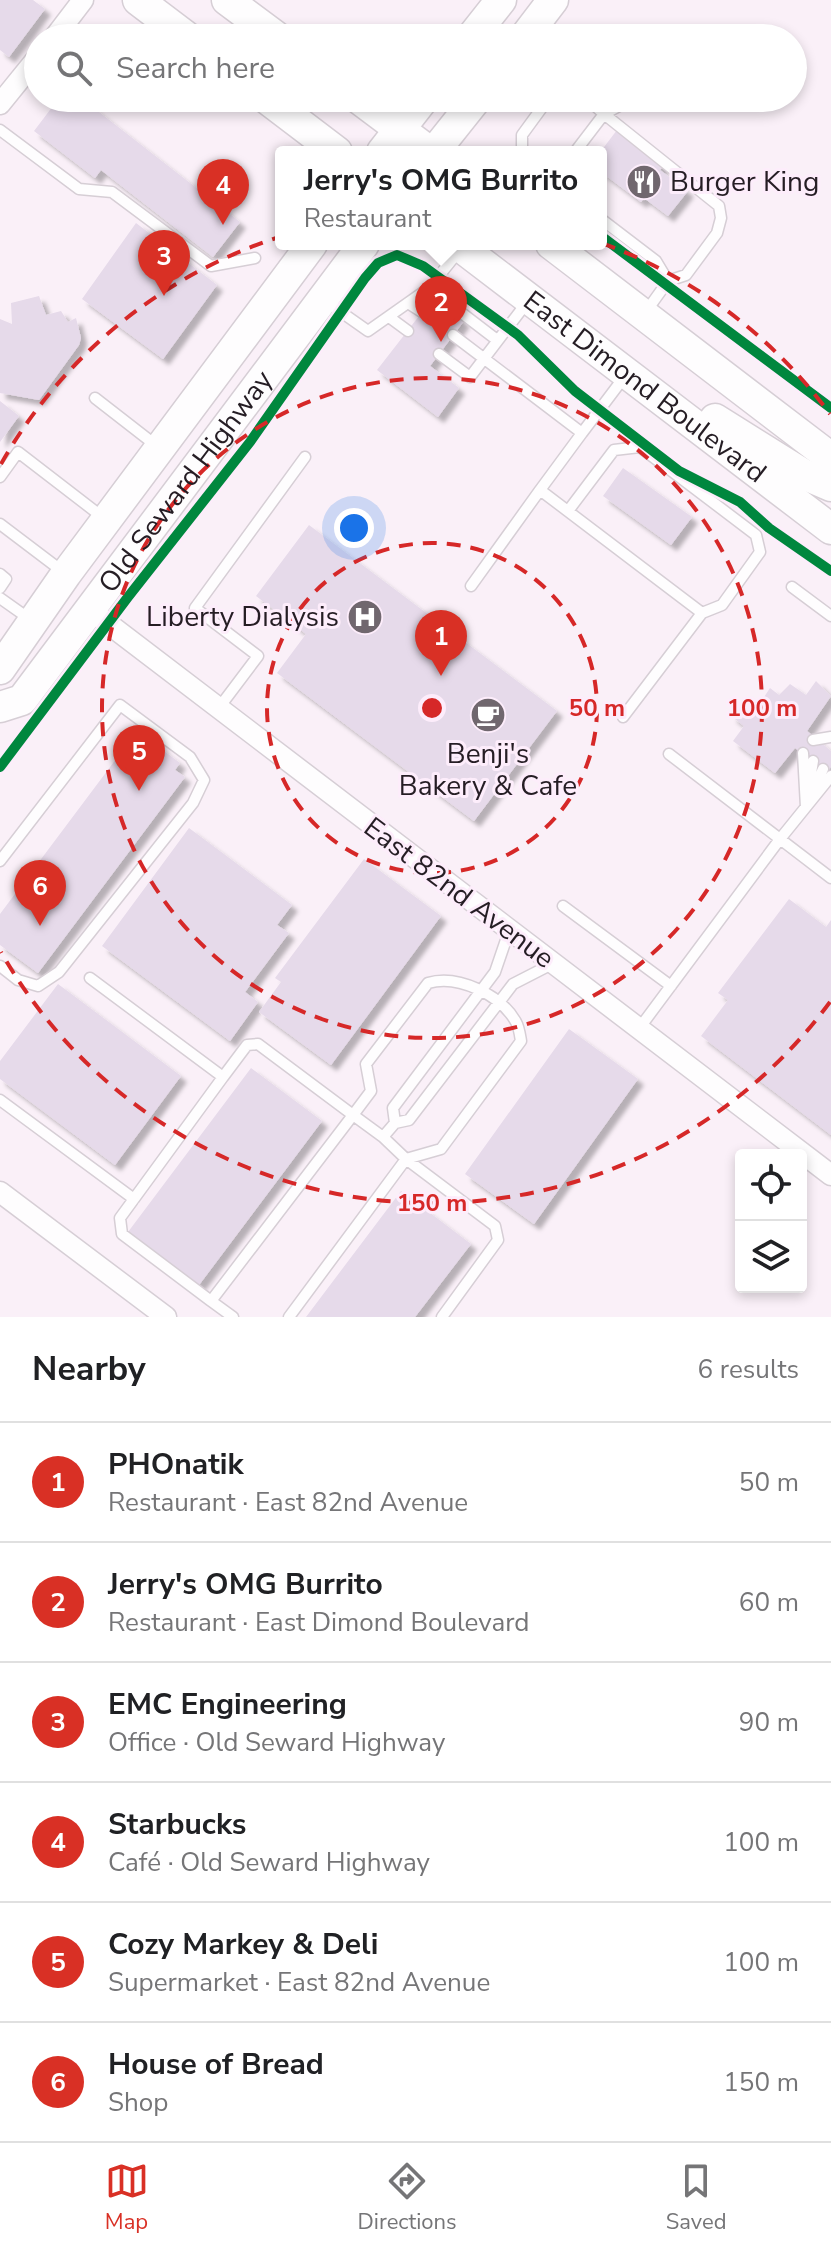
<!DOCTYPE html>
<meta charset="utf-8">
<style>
body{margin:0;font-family:"Nunito Sans",sans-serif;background:#f2f2f2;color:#202124}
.controls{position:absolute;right:24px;bottom:24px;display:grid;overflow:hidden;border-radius:8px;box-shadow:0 4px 12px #0003}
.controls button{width:72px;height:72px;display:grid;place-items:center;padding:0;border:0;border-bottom:2px solid #e0e0e0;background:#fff;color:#202124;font:40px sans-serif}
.you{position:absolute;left:354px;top:528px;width:28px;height:28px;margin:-20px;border:6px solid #fff;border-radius:50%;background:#1a73e8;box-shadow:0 0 0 12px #1a73e833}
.badge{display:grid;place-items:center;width:52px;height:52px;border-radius:50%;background:#d93025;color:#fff;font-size:26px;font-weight:700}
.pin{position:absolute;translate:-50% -66px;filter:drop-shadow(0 2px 4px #0008)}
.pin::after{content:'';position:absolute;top:42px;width:28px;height:24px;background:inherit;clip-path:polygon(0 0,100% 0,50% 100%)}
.popup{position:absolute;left:275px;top:146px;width:332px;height:104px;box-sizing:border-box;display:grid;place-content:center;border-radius:8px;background:#fff;filter:drop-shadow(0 2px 6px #0005);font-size:26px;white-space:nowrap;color:#757577}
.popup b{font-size:30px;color:#202124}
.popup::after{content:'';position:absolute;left:50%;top:100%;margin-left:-16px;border:16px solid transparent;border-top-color:#fff}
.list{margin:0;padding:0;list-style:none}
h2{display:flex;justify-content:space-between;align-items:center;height:104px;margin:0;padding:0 32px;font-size:34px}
h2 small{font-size:26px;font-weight:400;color:#757577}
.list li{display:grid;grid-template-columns:52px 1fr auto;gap:24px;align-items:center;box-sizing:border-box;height:120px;padding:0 32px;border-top:2px solid #e0e0e0}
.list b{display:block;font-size:30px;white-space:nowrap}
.list p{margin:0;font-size:26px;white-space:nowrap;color:#757577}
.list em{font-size:26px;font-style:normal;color:#757577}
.icon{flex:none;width:44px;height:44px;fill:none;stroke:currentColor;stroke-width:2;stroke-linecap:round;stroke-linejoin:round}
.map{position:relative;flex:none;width:831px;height:1317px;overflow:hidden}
.search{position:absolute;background:#fff;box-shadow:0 4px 12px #0003;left:24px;right:24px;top:24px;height:88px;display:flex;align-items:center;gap:20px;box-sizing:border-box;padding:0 28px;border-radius:44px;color:#757577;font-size:30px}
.sheet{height:824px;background:#fff}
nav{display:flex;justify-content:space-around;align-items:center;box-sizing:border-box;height:112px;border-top:2px solid #e0e0e0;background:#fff;font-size:22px;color:#757577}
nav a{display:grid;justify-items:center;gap:4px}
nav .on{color:#d93025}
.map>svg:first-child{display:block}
.building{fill:#e6daea;filter:url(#shadow)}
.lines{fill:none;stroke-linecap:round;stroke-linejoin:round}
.lane-casing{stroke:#d6ced5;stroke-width:13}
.street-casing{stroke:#d6ced5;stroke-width:23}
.secondary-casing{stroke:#d6ced5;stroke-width:33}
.lane{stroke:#fefdfe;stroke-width:10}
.street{stroke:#fefdfe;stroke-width:20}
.secondary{stroke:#fefdfe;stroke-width:30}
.cycleway-casing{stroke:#fdedfb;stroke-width:15}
.cycleway{stroke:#00873e;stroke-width:10}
.ring{fill:none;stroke:#d62828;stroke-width:4;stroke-dasharray:14 10}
.labels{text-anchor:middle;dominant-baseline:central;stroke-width:6;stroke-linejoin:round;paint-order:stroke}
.poi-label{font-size:28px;fill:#251d24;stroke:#fdedfb;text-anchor:start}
.street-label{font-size:28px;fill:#251d24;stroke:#fdedfb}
.centre{fill:#d62828;stroke:#fdedfb;stroke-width:4}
.ring-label{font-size:24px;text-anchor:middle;font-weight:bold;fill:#d62828;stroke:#fdedfb;stroke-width:6;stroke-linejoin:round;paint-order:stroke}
</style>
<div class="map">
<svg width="831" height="1317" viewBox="0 0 831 1317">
<defs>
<filter id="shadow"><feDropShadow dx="6" dy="6" stdDeviation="2" flood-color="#0004"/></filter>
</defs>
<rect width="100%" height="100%" fill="#faf0f8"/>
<path class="building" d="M0,0h33l12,9 -36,48 -9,-7z
M59,98h22l159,124 -27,35 -112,-87 -6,8 -61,-47z
M617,130l47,35 -4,5 28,21 -20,25 -24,-18 -3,4 -40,-30v-21z
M136,223l81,62 -54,74 -81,-60z
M39,296l7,19 15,-4 7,11 8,-4 5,20 -2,7 -40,55 -39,-7v-74l12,5 -1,-21z
M433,298l31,23 -34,45 29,22 -21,29 -61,-47z
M0,401l19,15 -19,26z
M623,468l69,49 -21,28 -68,-49z
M309,525l248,186 -83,110 -197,-148 29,-39 -50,-38z
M816,681l15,15 -24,35 24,20v16l-3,4 -33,-23 -20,25 -42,-32 11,-15 -13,-10 6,-10 14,11 19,-29 9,7 11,-11 16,11z
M137,731l43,32 -5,7 10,7 -147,196 -38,-28v-31z
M189,828l103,77 -15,20 12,8 -44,59 13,10 -28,39 -128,-95z
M364,859l77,57 -110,149 -72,-53 22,-30 -6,-4z
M789,899l37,28 5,-7v215l-130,-99 27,-36 -10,-7z
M58,984l123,92 -66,89 -115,-86v-18z
M569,1029l69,50 -104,145 -69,-50z
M251,1068l71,53 -123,164 -71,-53z
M401,1191l70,53 -56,73h-109z"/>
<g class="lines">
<defs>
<path id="lane" d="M586,98l18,16 30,-16
M0,130l79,59 33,3 99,74 44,-8
M522,152v-17l27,-37
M575,152l29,-38 115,92 2,12 -4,15 -31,42 -18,6
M601,219l55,42 12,20 -23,32
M429,288l68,52
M324,300l44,31 61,-43 30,-37
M408,303l14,9
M389,317l19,14
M453,335l129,98 43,-57
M439,354l31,23 58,-76
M95,398l63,49
M582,433l-42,57 162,123 -79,104
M0,477l18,-25 87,67
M568,511l46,-61 26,-3 116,88 4,17 -38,53 -20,8
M0,524l62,47
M0,574l6,5 -6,9
M471,586l69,-96
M792,587l39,29
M0,598l31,22
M218,709l40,-53 -63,-48 110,-151
M813,740l18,-3
M803,753l3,54
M669,754l162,124
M809,785l4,-24
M813,791l10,-22
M0,861l120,-156 70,52 14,23 -11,23 -134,169 -21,14 -20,-6 -18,-14
M563,906l108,80
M90,978l133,99 -103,141 2,16 89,67 142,-186 30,22
M638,1030l142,-191 51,-63
M223,1077l24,-32 11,-1 95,71 18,-24 -5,-27 62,-81c30,-9 73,12 88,39 3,5 4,13 5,19l-80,108 -35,10 -117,158
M0,1100l134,99
M395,1123l-2,-15 102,-136 14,-41
M211,1301l22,16
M442,1317l56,-77 -3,-14 -89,-67 -23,-22 12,-14 14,-3 104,-136 39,-20"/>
<path id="street" d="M54,38l29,-38
M0,104l38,-47
M89,609l742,566
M0,1192l166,125"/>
<g id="secondary">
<path d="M138,0l50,38"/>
<path d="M227,0l51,38"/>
<path d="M471,38l30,-38"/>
<path d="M524,38l29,-38"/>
<path d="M266,98l71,54"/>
<path d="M358,98l72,54"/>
<path d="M382,152l42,-54"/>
<path d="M434,152l43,-54"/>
<path id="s1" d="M457,244l374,285"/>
<path d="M551,244l280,214"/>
<path d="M715,419l88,55 28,12"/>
<path d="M0,669l66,-95 246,-330"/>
<path id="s2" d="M0,707l22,-7 342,-456"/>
</g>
</defs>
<use href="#lane" class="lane-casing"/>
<use href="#street" class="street-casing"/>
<use href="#secondary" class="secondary-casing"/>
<use href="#lane" class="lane"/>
<use href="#street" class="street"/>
<use href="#secondary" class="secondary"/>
<defs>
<path id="cycleway" d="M601,236l230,172
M0,767l128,-170 122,-155 115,-164 13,-15 19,-8 26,11 95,69 57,56 104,80 61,31 29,26 62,43"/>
</defs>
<use href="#cycleway" class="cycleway-casing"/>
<use href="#cycleway" class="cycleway"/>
</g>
<g class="ring">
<circle cx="432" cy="708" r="165"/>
<circle cx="432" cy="708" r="330"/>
<path d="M830 1002A495 495 0 0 1 1 952M1 464A495 495 0 0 1 830 414"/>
</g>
<defs>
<symbol id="restaurant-disc" viewBox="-11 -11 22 22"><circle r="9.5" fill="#70676e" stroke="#fdedfb"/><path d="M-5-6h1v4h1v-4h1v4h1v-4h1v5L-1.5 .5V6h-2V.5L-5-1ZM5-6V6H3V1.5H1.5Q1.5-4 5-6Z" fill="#fff"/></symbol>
<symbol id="hospital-disc" viewBox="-11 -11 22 22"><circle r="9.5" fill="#70676e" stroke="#fdedfb"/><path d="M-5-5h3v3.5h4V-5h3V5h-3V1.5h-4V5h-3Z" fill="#fff"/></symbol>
<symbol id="cafe-disc" viewBox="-11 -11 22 22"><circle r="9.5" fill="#70676e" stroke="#fdedfb"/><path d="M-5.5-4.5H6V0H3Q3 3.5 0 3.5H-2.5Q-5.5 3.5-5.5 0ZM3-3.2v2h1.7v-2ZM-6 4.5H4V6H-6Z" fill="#fff"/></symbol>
</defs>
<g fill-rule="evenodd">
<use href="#restaurant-disc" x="624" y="162" width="40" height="40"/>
<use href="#hospital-disc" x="345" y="597" width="40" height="40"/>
<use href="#cafe-disc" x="468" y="695" width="40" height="40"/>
</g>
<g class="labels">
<g class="poi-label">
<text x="670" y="182">Burger King</text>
<text x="339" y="617" text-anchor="end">Liberty Dialysis</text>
<text x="488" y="754" text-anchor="middle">Benji's<tspan x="488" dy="32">Bakery &amp; Cafe</tspan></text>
</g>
<g class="street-label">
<text stroke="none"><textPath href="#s1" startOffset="236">East Dimond Boulevard</textPath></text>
<text stroke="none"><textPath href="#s2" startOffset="296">Old Seward Highway</textPath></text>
<text transform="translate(459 893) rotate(37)">East 82nd Avenue</text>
</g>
</g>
<circle cx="432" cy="708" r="12" class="centre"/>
<g class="ring-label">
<text x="597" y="716">50 m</text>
<text x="762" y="716">100 m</text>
<text x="432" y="1211">150 m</text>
</g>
</svg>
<div class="controls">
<button><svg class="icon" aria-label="locate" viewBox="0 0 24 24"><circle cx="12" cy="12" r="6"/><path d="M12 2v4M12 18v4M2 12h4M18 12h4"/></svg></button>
<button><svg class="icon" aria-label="layers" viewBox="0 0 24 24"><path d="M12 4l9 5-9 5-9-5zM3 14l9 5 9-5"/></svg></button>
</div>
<div class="you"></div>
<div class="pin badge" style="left:441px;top:676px">1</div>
<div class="pin badge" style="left:441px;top:342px">2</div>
<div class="popup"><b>Jerry's OMG Burrito</b>Restaurant</div>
<div class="pin badge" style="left:164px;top:296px">3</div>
<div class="pin badge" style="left:223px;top:225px">4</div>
<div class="pin badge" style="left:139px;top:791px">5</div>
<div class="pin badge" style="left:40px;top:926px">6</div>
<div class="search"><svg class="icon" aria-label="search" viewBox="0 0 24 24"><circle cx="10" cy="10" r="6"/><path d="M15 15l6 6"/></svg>Search here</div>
</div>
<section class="sheet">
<h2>Nearby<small>6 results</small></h2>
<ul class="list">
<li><span class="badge">1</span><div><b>PHOnatik</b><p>Restaurant · East 82nd Avenue</p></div><em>50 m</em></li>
<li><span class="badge">2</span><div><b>Jerry's OMG Burrito</b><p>Restaurant · East Dimond Boulevard</p></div><em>60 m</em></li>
<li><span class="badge">3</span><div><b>EMC Engineering</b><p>Office · Old Seward Highway</p></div><em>90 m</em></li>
<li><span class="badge">4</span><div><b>Starbucks</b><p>Café · Old Seward Highway</p></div><em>100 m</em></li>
<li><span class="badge">5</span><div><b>Cozy Markey &amp; Deli</b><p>Supermarket · East 82nd Avenue</p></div><em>100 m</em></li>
<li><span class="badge">6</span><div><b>House of Bread</b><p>Shop</p></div><em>150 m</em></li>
</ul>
</section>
<nav>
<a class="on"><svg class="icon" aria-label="map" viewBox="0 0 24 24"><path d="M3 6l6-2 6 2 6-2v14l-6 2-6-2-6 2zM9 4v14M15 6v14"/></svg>Map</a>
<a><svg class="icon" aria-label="directions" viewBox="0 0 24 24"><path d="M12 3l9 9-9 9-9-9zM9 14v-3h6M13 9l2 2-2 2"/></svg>Directions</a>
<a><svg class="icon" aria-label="saved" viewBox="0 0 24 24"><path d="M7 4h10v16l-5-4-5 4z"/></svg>Saved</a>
</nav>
